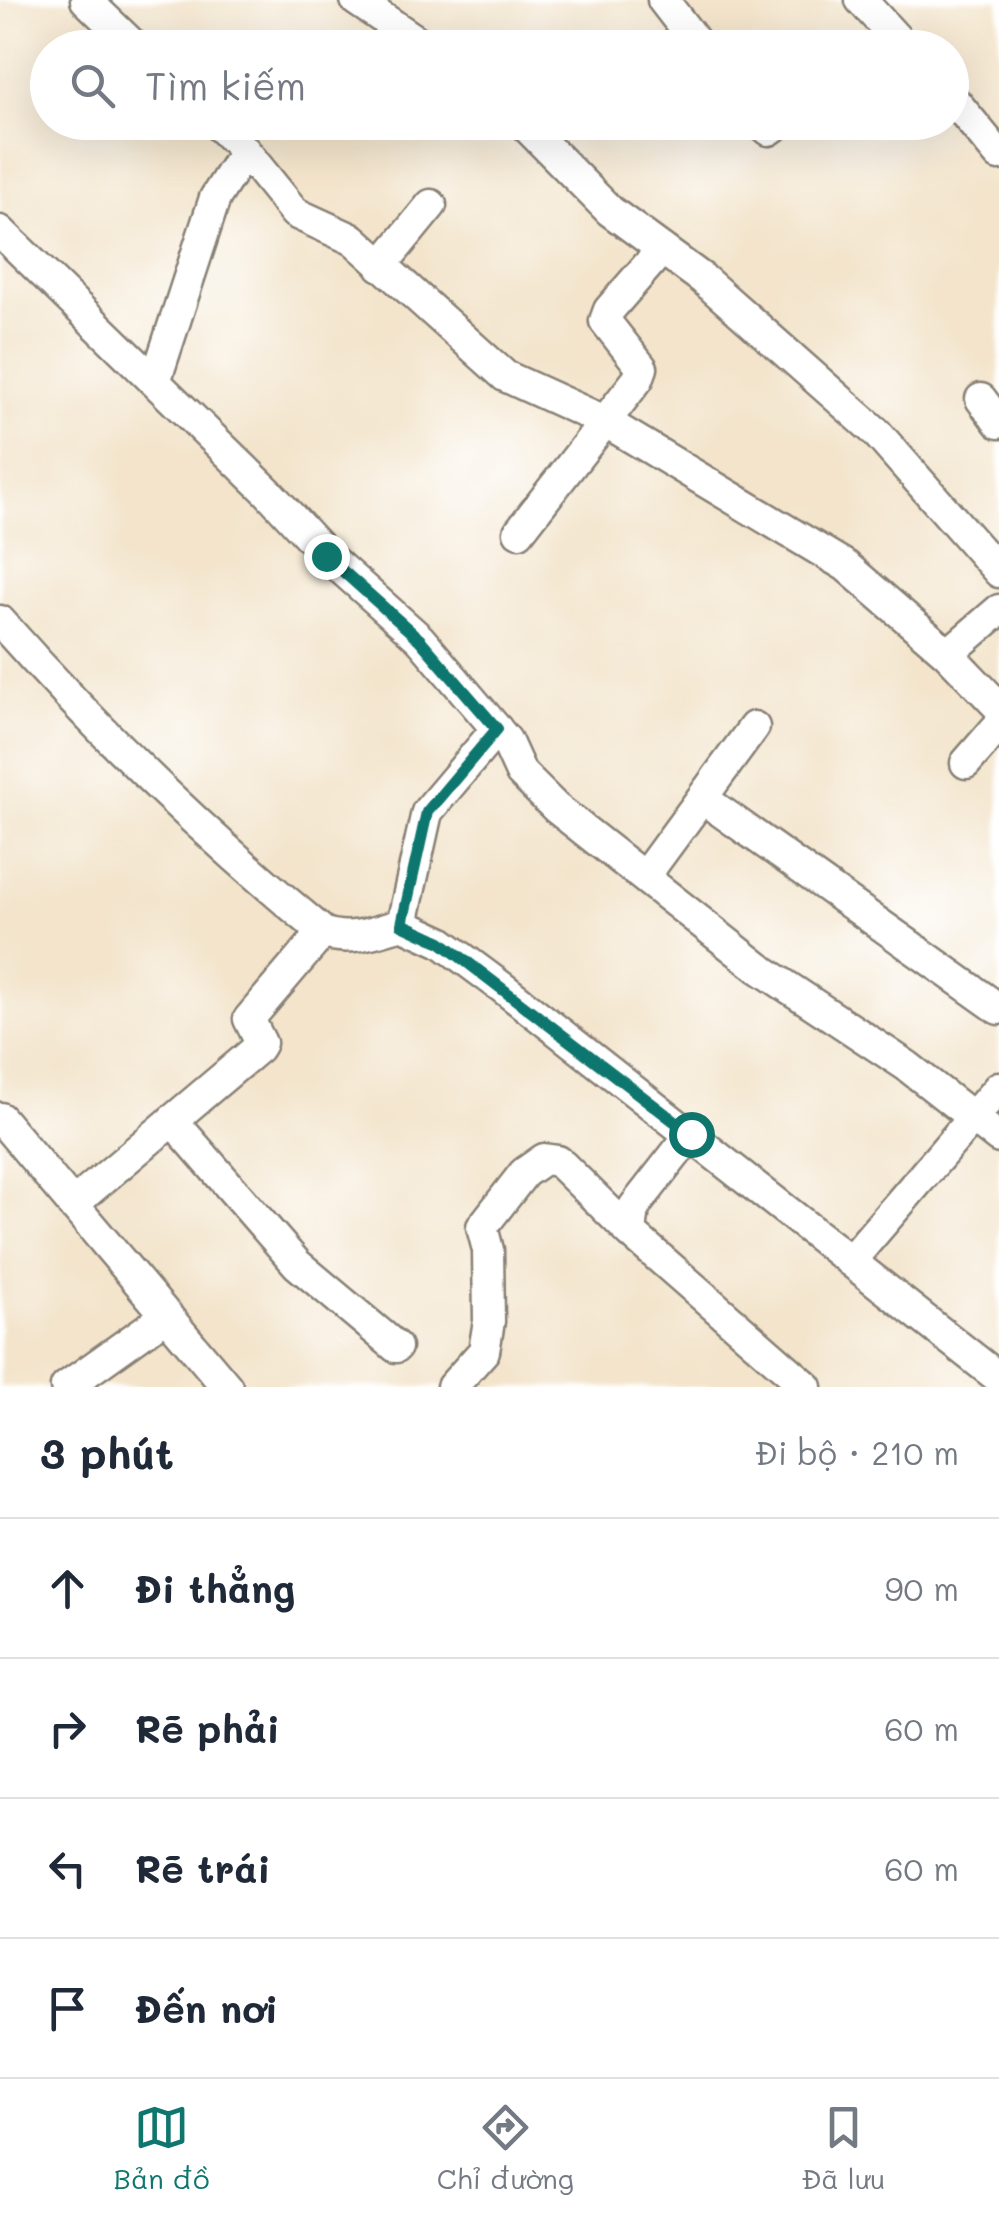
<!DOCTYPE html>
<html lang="vi">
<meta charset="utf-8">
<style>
body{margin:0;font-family:Mali,sans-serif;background:#f2f2f3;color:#1f2937}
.stop{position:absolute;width:30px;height:30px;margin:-22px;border:8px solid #0f766e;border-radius:50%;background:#fff}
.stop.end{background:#0f766e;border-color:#fff;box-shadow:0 2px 10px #0008}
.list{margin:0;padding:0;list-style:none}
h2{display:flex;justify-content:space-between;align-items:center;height:130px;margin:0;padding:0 40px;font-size:42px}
h2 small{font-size:32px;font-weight:400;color:#747a83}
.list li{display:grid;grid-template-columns:65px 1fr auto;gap:30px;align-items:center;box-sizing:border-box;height:140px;padding:0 40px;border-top:2px solid #e0e1e3}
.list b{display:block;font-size:38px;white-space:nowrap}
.list em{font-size:32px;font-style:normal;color:#747a83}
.icon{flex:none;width:55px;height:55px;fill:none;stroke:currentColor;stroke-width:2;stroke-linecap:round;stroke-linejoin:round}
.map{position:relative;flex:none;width:999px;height:1387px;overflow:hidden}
.search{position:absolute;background:#fff;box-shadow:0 10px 40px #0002;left:30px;right:30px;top:30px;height:110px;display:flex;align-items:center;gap:25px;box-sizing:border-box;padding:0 35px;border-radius:55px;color:#747a83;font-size:38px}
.sheet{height:690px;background:#fff}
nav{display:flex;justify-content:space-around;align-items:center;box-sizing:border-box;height:140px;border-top:2px solid #e0e1e3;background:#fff;font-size:28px;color:#747a83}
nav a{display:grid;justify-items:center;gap:5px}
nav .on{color:#0f766e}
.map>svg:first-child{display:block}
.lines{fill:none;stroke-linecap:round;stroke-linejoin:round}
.minor-casing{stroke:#888074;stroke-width:35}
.minor{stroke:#fff;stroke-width:30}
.route{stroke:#0f766e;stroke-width:12}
</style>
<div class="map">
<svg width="999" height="1387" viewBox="0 0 999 1387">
<rect width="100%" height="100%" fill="#fff"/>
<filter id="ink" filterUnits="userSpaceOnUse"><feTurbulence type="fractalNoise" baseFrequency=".01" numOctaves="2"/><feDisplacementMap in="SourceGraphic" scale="20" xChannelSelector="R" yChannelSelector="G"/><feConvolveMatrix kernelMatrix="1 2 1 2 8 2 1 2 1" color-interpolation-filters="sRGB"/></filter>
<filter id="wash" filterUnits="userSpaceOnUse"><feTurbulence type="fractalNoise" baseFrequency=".0048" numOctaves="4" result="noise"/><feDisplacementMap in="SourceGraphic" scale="40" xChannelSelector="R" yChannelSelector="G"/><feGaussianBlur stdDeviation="2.25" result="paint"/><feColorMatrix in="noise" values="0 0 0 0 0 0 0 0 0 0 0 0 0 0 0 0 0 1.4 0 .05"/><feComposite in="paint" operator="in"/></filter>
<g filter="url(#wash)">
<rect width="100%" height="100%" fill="#f3e4cb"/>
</g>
<g filter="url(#ink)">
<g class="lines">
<defs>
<path id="minor" d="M86,0l50,48
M356,0l71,48
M663,0l37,48
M861,0l44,48
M952,98l47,57
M215,122l30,29 50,62 59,27 151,136 101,46 240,144 102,88 51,53
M522,122l88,89 93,68 173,153 123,140
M760,122l9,8 11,-8
M0,231l268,261 59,64 93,83 86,101 15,33 35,35 203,160 148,98 92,72
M381,266l50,-61
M155,382l60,-184 30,-47
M981,399l18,24
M519,532l119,-153 4,-11 -37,-47 4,-11 53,-61
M0,621c100,113 207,216 323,311 25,11 55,-1 79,-8l39,18 62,46 496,390
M948,654l51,-44
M966,763l33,-38
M702,798l297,211
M644,877l110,-150
M402,924l25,-112 70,-83
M0,1118l227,269
M172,1120l125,144 99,83
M72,1205l186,-157 3,-5 -12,-24 74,-87
M631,1233l3,-26 57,-73
M850,1261l149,-174
M66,1387l101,-72
M452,1387l32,-36 5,-30 -1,-71 -6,-23 42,-54 20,-14 14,2 73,72 176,154"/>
</defs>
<use href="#minor" class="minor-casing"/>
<use href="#minor" class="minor"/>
</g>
</g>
<g class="lines" filter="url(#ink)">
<path class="route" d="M326,556l94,84 77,89 -70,83 -25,112 39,18 250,192"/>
</g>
</svg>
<div class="stop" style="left:691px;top:1134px"></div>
<div class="stop end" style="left:326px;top:556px"></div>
<div class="search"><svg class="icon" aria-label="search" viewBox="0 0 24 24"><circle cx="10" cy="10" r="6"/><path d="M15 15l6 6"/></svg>Tìm kiếm</div>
</div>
<section class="sheet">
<h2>3 phút<small>Đi bộ · 210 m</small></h2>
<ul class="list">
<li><svg class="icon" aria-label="ahead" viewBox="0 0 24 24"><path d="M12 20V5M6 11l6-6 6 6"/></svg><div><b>Đi thẳng</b></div><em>90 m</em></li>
<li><svg class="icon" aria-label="right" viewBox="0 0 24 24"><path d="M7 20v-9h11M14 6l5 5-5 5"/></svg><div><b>Rẽ phải</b></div><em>60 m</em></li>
<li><svg class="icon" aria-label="left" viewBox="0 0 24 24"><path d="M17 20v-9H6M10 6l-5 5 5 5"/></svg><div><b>Rẽ trái</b></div><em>60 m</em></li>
<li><svg class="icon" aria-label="arrive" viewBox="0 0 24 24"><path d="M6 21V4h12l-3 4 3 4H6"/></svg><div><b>Đến nơi</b></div></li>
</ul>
</section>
<nav>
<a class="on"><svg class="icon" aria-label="map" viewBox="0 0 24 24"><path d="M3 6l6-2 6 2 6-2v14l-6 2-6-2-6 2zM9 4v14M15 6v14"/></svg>Bản đồ</a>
<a><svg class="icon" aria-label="directions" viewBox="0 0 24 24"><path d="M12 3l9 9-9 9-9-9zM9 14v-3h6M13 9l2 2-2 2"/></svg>Chỉ đường</a>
<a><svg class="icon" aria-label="saved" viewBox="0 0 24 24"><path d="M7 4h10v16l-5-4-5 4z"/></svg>Đã lưu</a>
</nav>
